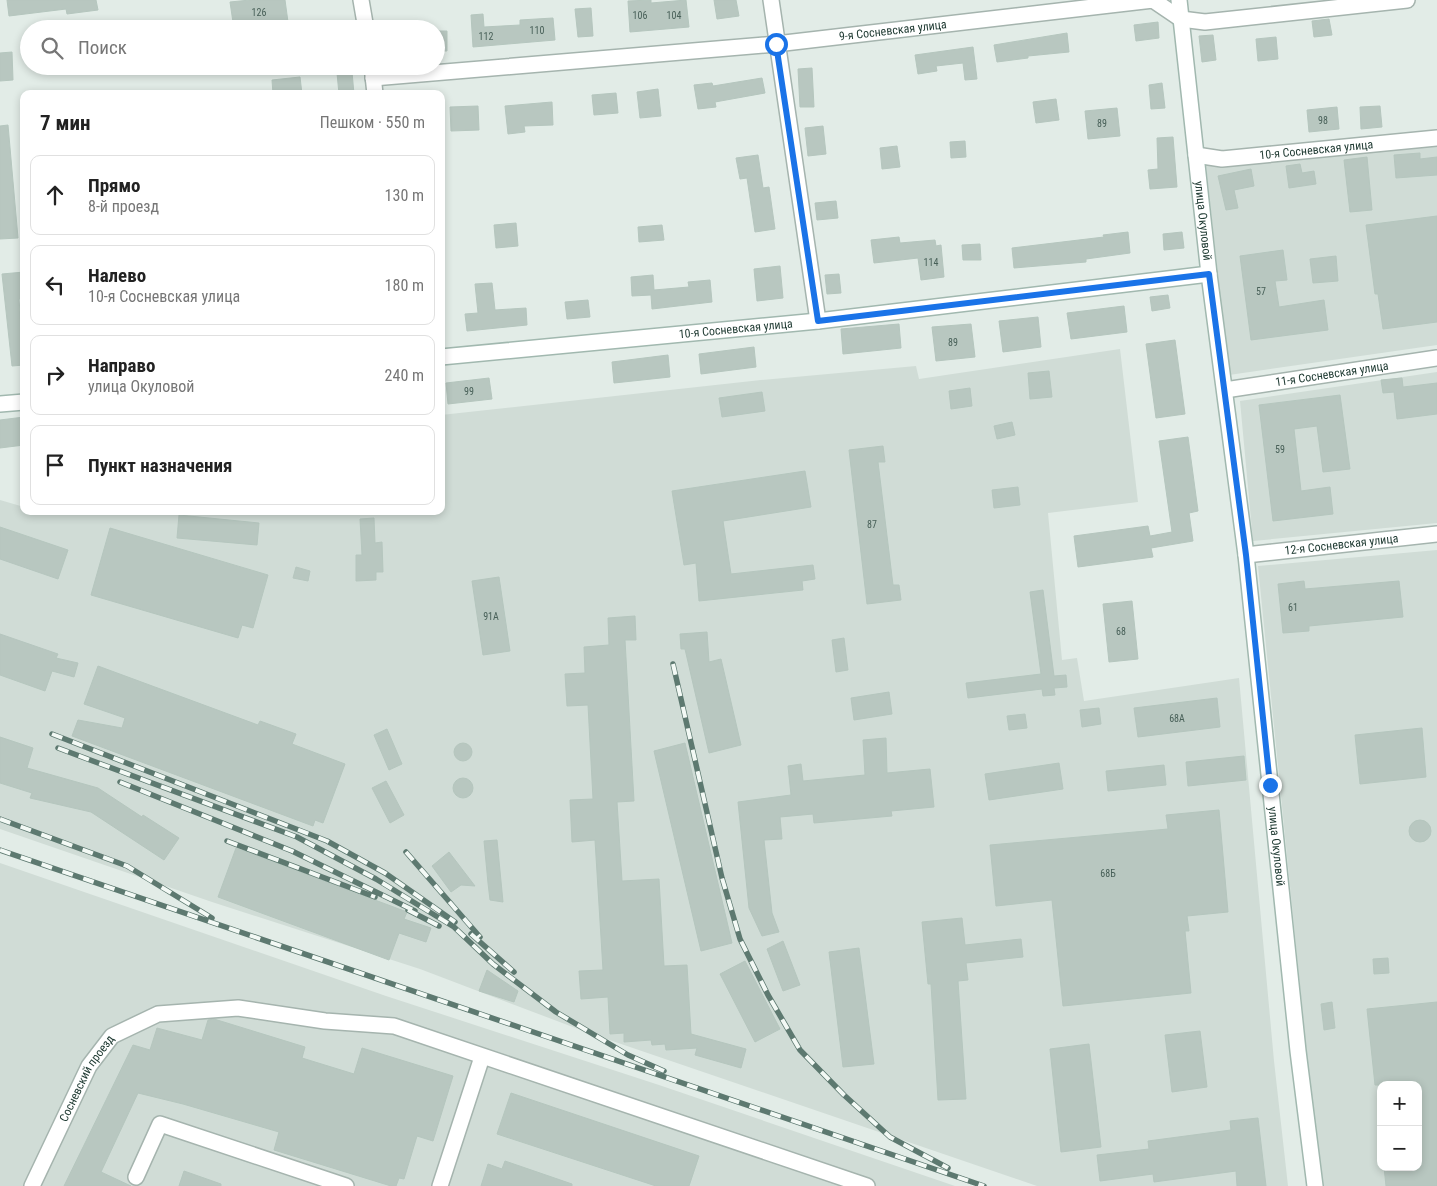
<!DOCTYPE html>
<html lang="ru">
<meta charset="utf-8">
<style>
body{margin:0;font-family:"Roboto Condensed",sans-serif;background:#f6f6f6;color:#222}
.controls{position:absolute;right:15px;bottom:15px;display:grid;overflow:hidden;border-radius:10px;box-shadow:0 2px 8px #0003}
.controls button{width:45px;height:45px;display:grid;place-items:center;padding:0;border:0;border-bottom:1px solid #e0e0e0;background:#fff;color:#222;font:25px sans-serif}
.stop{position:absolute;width:15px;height:15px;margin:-11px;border:4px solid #1a73e8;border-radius:50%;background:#fff}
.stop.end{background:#1a73e8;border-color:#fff;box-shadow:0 1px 5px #0008}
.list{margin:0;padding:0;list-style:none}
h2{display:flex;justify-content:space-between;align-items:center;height:65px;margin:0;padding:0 20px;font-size:21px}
h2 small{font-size:16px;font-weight:400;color:#767676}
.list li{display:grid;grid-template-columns:32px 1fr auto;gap:15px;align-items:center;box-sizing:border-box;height:80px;margin:0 10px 10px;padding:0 10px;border:1px solid #e0e0e0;border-radius:10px}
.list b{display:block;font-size:19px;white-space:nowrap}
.list p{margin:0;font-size:16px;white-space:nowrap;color:#767676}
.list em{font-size:16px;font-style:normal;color:#767676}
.icon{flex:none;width:28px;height:28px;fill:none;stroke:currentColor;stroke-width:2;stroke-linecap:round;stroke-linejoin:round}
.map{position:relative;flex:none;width:1437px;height:1186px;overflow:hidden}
.search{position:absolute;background:#fff;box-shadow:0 2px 8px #0003;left:20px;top:20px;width:425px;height:55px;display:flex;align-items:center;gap:12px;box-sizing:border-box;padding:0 18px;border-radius:28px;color:#767676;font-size:19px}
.panel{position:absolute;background:#fff;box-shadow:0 2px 8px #0003;left:20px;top:90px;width:425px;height:425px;border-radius:10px}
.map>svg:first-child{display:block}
.built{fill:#d0dcd6;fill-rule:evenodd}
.building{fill:#b8c7c0;stroke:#b5c6be}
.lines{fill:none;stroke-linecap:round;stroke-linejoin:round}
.street-casing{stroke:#a5b4ae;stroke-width:18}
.secondary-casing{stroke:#a1b8af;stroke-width:18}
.street{stroke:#fff;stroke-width:15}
.secondary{stroke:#fff;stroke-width:15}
.rail-casing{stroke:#5d7970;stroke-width:5.5}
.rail{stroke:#f3f9f5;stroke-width:4;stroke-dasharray:11;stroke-linecap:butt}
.route{stroke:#1a73e8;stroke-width:6}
.labels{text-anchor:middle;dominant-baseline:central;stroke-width:5;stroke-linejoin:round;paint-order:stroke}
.number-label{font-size:10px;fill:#486058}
.street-label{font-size:12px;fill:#223d35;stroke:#f3f9f5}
</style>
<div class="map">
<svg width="1437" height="1186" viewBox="0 0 1437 1186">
<rect width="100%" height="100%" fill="#e2ece7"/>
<path class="built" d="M1437,142v203l-208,30 -23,-210z
M1120,349l18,153 -90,11 14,147 15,-2 7,43 155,-23 35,383 14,125h-251l-451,-154 -166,-63 -208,-67 -212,-73v-329l24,7v4h417v-96l320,-35 155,-14 3,13z
M1437,372v151l-184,18 -13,-140z
M1437,550v636h-117l-62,-620zM1381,1085h37v82h-37z
M0,863l386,133 273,89 296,101h-955z"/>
<path class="building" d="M7,0h89l2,10 -31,4 -1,-5 -57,7z
M250,0h35l3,22 -54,7 -4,-27z
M651,0v3l35,-3 3,27 -59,5 -2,-31z
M714,0h22l3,16 -22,3z
M591,8l2,28 -15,1 -3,-28z
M483,14l1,13 36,-2v-5l33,-2 2,22 -82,7 -2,-32z
M1329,19l3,16 -18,2 -2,-16z
M1158,22l1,16 -23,3 -2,-16z
M436,31h11v20h-11z
M1067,33l2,19 -41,4v2l-31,4 -3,-17z
M1213,35l3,25 -14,2 -3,-26z
M1276,37l2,22 -20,2 -2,-22z
M973,47l4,32 -12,1 -2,-17 -27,3 1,5 -19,3 -3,-19z
M12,52l1,28 -13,1v-28z
M812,68l2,39h-14l-2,-38z
M352,72l2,22h-15l-2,-21z
M300,77l2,17h-29l-1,-14z
M762,78l3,15 -50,9 1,5 -18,2 -4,-24 18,-2 1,3z
M1162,83l3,25 -14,1 -2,-24z
M658,89l3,27 -21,2 -3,-26z
M616,93l2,20 -24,2 -2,-20z
M1056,99l3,21 -23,3 -3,-21z
M552,102l1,23 -29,1 1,6 -17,2 -3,-28z
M478,106l1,24 -28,1 -1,-24z
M1380,106l2,21 -21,2 -1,-22z
M1337,107l2,22 -30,3 -2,-22z
M1117,108l3,28 -32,3 -3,-28z
M8,125l10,113 -18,1v-113z
M823,126l3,28 -18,2 -3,-28z
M1173,137l4,50 -27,2 -2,-19 10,-1 -1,-31z
M965,141l1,16 -15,1 -1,-16z
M897,146l3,21 -18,2 -2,-21z
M1420,153v6l17,-2v18l-41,3 -2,-23z
M758,155l5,33 6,-1 6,42 -20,3 -8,-54 -7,1 -4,-21z
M1367,157l5,53 -22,2 -6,-52z
M1300,164l2,9 12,-2 2,13 -27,4 -3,-22z
M1251,169l3,17 -20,4 4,18 -12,2 -8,-34z
M836,201l2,17 -21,2 -2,-17z
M1437,216v106l-54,7 -5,-35h-3l-9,-69z
M516,223l2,23 -22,2 -2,-23z
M662,225l2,15 -25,2 -1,-15z
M1128,232l2,21 -44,6v3l-72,6 -2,-20 92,-11 -1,-2z
M1182,232l2,16 -20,2 -1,-16z
M899,237l1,6 35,-3 1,6 5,-1 3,32 -23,3 -3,-22 -44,5 -3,-23z
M980,244l1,16h-18l-1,-15z
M1283,250l4,30 -12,1 4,26 45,-7 4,30 -77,10 -11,-84z
M1336,256l2,25 -25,2 -3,-24z
M780,266l3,32 -26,3 -3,-32z
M24,272v26l-5,1 5,66 -12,1 -10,-92z
M839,274l2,19 -14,1 -2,-19z
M653,275l1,15 35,-3 -1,-5 22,-2 2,22 -60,7 -1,-14 -19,1 -1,-19z
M492,283l3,27 31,-2 1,17 -60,6 -2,-17 13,-1 -3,-29z
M1168,295l2,13 -18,3 -2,-14z
M588,300l2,17 -23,2 -2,-17z
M1124,306l3,26 -56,7 -4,-26z
M1038,317l3,30 -38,5 -4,-31z
M899,324l2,24 -58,6 -2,-25z
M971,324l4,33 -39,4 -4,-34z
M1175,340l10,74 -29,4 -10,-74z
M754,347l2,20 -55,7 -2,-20z
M668,355l2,22 -56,6 -2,-21z
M1049,371l3,26 -22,2 -2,-26z
M489,378l3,21 -44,5 -2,-21z
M1402,378l1,9 34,-4v31l-40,5 -3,-27 -11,1 -2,-13z
M970,388l2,18 -21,3 -2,-18z
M762,392l3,19 -43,6 -3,-19z
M1340,395l10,74 -27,3 -6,-46 -23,3 7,62 29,-4 3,27 -60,7 -14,-116z
M24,417v28l-24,3v-28z
M1012,422l3,13 -18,4 -3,-13z
M1188,437l10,74 -9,2 4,28 -42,7 2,9 -75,10 -4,-31 74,-10 2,10 22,-4 -13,-91z
M883,446l2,16h-7l15,123h6l2,15 -34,4 -18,-154z
M805,471l6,36 -88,14 8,53 82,-9 2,14 -13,2 1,9 -104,11 -3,-38 -12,2 -12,-74z
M1018,487l2,18 -26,3 -2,-18z
M179,515l80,8 -2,22 -80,-7z
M374,518l1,25 7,-1 1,30h-7v8l-20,1v-26h6l-2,-36z
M0,527l68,23 -10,29 -58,-20z
M110,528l158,47 -15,53 -11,-3 -4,13 -147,-43z
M296,567l14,4 -2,10 -15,-3z
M499,577l11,74 -27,4 -11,-74z
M1304,581l1,8 94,-8 4,36 -94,9v5l-26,2 -5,-49z
M1043,590l11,86 12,-1 1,12 -13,1 1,7 -12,1 -1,-7 -74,9 -2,-15 75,-9 -11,-82z
M1132,601l6,58 -29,3 -6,-58z
M635,616l1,24h-11l9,161 -17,1 5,79 37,-2 5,87 23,-1 4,69 55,15 -5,19 -46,-13 2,-7 -31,2 -1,-6 -13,1 -1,-5 -27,2v-9l-14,1 -2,-37 -27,2 -2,-28 24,-1 -8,-130 -23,2 -2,-42 23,-1 -5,-94 -21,1 -2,-32 20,-1 -1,-26 25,-2 -1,-27z
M707,632l2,30 12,-3 20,86 -32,8 -24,-104h-4l-1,-15z
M0,634l58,20 -2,4 22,5 -4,14 -22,-6 -7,20 -45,-16z
M844,638l4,32 -12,2 -4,-32z
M98,666l160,59 2,-4 36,13 -4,10 53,20 -22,59 -8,-3 -2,6 -241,-90 6,-16 44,8 3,-10 -41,-14z
M889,692l3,22 -38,6 -3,-22z
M1217,698l3,29 -82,10 -4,-29z
M1099,708l2,16 -19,3 -2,-17z
M1025,714l2,14 -18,2 -2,-14z
M1422,728l4,49 -66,7 -5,-49z
M387,729l15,35 -13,6 -15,-35z
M0,737l33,11 -6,20 71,20 44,29 1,-2 36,23 -15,22 -73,-48 -61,-14 2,-5 -32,-10z
M886,738l1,35 43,-4 4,38 -43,4 1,5 -78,7 -1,-9 -33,3 2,22 -18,1 8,73 7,19 -17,4 -13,-28 -11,-106 53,-7 -3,-29 13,-2 2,17 62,-6 -2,-35z
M685,743l47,200 -31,8 -47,-200z
M454 752a9 9 0 1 1 18 0a9 9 0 1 1-18 0Z
M1244,756l2,24 -58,6 -2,-24z
M1059,763l4,26 -74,11 -4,-26z
M1164,765l2,20 -58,6 -2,-20z
M453 788a10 10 0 1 1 20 0a10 10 0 1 1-20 0Z
M386,781l18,34 -14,8 -18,-35z
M1219,810l9,102 -41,4 2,15h-4l6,62 -128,13 -11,-106 -56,6 -6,-61 178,-16 -2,-14z
M1409 831a11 11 0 1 1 22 0a11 11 0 1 1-22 0Z
M497,840l6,62 -13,-2 -2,-17 -4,-42z
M236,848l171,64 -3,7 27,9 -5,14 -27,-9 -10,27 -171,-63z
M449,852l26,34 -14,-1 -10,7 -19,-26z
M962,918l3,27 56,-6 2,18 -57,6 2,17 -10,1 8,118 -28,1 -7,-116h-3l-6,-62z
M783,941l17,44 -17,6 -16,-42z
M859,948l15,116 -31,3 -14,-115z
M1388,958l1,15 -15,1 -1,-15z
M745,961l35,68 -25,13 -35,-68z
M487,970l31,21 -4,11 -35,-11z
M1332,1002l3,26 -11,2 -3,-26z
M1437,1002v184h-51l-2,-19h34v-82h-43l-8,-76z
M214,1019l91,28 -3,11 52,16 8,-26 91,28 -20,65 -16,-5 -13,43 -5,-1 -3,8h-5l-117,-36 5,-18 -96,-28 -45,-11 -37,79 30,14h-67l69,-141 17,5 7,-22 45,12 6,-20z
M1200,1031l7,56 -35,5 -7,-57z
M1089,1044l12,103 -40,5 -11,-103z
M511,1093l188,63 -10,30h-33l-159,-52z
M1258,1118l8,68h-29l-1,-15 -82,11 -1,-8 -53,7 -3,-26 52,-6 -1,-8 83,-11 -1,-9z
M505,1161l67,23v2h-91l7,-22 14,5z
M184,1171l37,13v2h-42z"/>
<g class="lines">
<defs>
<g id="street">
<path d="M361,0l5,29"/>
<path d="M771,0l47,321"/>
<path d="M372,66l3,28"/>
<path id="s1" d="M373,78l403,-34 377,-44 28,19 24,3 202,-22"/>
<path id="s2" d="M1196,155l26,4 215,-21"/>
<path id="s3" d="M1225,390l212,-32"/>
<path id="s4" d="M1246,555l191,-21"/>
<path d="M136,1177l24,-53 186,62"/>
<path id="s5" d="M32,1186l57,-120 23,-30 46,-22 80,-6 87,13 69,5 473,160"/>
<path d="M440,1186l42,-129"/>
</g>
<g id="secondary">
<path id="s6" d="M1179,0l30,274 37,281 52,496 17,135"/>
<path id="s7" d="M441,357l377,-36 391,-47"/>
<path d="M0,404l24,-2"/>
</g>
</defs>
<use href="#street" class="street-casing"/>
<use href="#secondary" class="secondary-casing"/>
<use href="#street" class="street"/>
<use href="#secondary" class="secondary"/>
<defs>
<path id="rail" d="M673,664l49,214 18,61 28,56 32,55 44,45 46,42 58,31
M52,734l275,107 58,32 70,49
M58,748l239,89 79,42 78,48 39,37 63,48 72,43 36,16
M120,782l172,69 123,60
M0,819l127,47 85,52
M227,841l148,56
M0,850l984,336
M406,852l74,85
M408,910l31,16
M471,934l43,38"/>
</defs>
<use href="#rail" class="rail-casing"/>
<use href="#rail" class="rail"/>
</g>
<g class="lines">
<path class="route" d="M776,44l42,277 391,-47 37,281 24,230"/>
</g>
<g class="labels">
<g class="number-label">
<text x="259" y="12">126</text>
<text x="640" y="15">106</text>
<text x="674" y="15">104</text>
<text x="537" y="30">110</text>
<text x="486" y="36">112</text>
<text x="1323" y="120">98</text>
<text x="1102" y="123">89</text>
<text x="931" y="262">114</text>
<text x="1261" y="291">57</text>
<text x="953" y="342">89</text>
<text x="469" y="391">99</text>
<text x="1280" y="449">59</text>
<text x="872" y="524">87</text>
<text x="1293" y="607">61</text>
<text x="491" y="616">91А</text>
<text x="1121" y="631">68</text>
<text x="1177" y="718">68А</text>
<text x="1108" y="873">68Б</text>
</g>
<g class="street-label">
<text stroke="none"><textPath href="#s1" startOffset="522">9-я Сосневская улица</textPath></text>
<text stroke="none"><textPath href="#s2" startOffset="121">10-я Сосневская улица</textPath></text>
<text stroke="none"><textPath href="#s6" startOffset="222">улица Окуловой</textPath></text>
<text stroke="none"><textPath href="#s7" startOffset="296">10-я Сосневская улица</textPath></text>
<text stroke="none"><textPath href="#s3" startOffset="108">11-я Сосневская улица</textPath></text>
<text stroke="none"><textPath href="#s4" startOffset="96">12-я Сосневская улица</textPath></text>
<text stroke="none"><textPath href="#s6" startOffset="852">улица Окуловой</textPath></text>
<text stroke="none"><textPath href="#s5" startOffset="121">Сосневский проезд</textPath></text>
</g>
</g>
</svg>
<div class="controls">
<button>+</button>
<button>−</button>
</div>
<div class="stop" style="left:776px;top:44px"></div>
<div class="stop end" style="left:1270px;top:785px"></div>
<div class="search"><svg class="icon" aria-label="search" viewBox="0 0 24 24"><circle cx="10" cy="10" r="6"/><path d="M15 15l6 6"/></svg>Поиск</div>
<section class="panel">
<h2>7 мин<small>Пешком · 550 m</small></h2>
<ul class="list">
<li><svg class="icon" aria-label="ahead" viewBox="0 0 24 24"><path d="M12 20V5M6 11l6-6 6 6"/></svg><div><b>Прямо</b><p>8-й проезд</p></div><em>130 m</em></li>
<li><svg class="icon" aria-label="left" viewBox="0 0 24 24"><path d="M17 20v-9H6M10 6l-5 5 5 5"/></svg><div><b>Налево</b><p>10-я Сосневская улица</p></div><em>180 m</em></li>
<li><svg class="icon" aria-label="right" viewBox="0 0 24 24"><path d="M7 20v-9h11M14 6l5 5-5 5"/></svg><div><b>Направо</b><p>улица Окуловой</p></div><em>240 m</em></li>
<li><svg class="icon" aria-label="arrive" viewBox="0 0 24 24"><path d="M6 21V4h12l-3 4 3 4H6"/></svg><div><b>Пункт назначения</b></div></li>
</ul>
</section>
</div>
